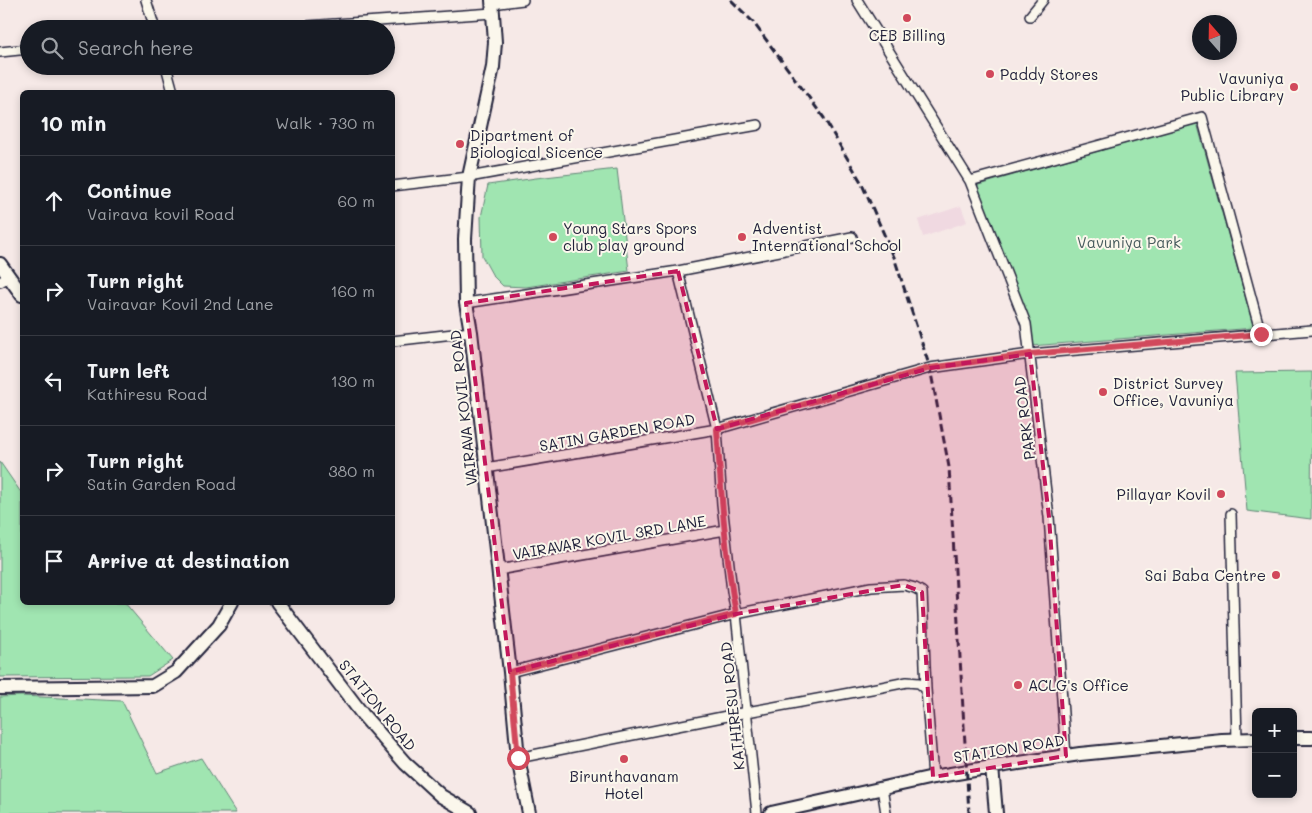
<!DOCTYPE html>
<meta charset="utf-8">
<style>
body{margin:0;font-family:Mali,sans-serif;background:#242831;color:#f1f3f6}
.controls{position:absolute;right:15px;bottom:15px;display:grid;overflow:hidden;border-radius:8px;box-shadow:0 2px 8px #0003}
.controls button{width:45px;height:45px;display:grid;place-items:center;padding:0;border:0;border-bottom:1px solid #363941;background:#171b24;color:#f1f3f6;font:25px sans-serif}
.compass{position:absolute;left:1192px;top:15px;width:45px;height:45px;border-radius:50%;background:#171b24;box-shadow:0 2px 8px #0003;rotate:340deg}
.stop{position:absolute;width:15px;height:15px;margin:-11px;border:4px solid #d1495b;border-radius:50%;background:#fff}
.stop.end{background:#d1495b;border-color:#fff;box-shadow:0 1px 5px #0008}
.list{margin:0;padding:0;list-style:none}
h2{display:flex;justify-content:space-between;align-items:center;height:65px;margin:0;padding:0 20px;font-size:21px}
h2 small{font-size:16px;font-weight:400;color:#9ea1a6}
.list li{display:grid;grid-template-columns:32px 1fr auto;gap:15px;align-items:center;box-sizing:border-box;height:90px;padding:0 20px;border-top:1px solid #363941}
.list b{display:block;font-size:19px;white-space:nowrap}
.list p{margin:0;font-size:16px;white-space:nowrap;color:#9ea1a6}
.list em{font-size:16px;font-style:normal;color:#9ea1a6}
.icon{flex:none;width:28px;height:28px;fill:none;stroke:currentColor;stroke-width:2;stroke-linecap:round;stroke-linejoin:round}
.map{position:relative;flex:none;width:1312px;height:813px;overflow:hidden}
.search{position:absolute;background:#171b24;box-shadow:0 2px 8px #0003;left:20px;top:20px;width:375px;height:55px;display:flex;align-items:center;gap:12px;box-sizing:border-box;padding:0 18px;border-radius:28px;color:#9ea1a6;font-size:19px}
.panel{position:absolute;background:#171b24;box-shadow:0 2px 8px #0003;left:20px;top:90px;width:375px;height:515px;border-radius:8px}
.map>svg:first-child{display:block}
.built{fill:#f0d9e1}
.green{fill:#a0e5b1;stroke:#618476}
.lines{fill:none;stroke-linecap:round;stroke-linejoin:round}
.street-casing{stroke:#22223b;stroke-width:12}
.secondary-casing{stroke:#22223b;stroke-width:16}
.street{stroke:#fbf7ec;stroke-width:9}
.secondary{stroke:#fbf7ec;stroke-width:12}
.rail{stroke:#22223b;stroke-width:3;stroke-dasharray:8 4;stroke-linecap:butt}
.route{stroke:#d1495b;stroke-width:6}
.marked{fill:#c2185b;fill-opacity:0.2;stroke:#c2185b;stroke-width:4;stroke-dasharray:10 6;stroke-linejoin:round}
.poi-dot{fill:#d1495b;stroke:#fbf7ec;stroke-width:2}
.labels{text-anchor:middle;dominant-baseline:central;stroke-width:4;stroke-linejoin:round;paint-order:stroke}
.poi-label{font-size:15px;fill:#22223b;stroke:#fbf7ec;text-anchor:start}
.park-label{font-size:15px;fill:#485c5e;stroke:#fbf7ec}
.street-label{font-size:15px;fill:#22223b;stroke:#fbf7ec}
</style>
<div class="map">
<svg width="1312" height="813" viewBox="0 0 1312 813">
<rect width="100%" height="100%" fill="#f6e9e7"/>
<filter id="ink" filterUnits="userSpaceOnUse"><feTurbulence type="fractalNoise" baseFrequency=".02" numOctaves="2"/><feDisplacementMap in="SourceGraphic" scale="10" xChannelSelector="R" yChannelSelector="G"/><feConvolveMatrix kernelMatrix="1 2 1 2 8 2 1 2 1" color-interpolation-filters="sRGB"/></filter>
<g filter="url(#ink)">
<path class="built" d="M961,206l6,16 -44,15 -5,-17z"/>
<path class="green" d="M1197,123l57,205 -223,18 -56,-160z
M617,169l12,102 -103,16 -23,-1 -10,-10 -11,-20 -1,-39 7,-32 48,-7z
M1312,372l-1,147 -64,-8 -12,-138z
M0,462l22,32v108l103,1 48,57 -25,16 -148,1z
M21,696l101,5 35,72 44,-15 35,55h-236v-116z"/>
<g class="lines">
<defs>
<path id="street" d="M146,0l9,29
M857,0l113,181 56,143 23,193 17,239
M492,4l31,-4
M1030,16l13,-16
M264,29l229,-16
M0,52l29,-3
M166,66l7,26
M970,181l232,-64 59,217
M392,186l77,-9 289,-52
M678,271l39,158 5,75 10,87 4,23 21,199
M0,282l9,-5
M466,303l212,-32 174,-34
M392,341l79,-9
M486,468l231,-39 213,-61 100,-14 282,-24
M1231,514l6,226
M498,570l227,-40
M510,672l226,-58 135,-27 33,-2 11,3 7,4 4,97
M518,758l229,-46 135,-25 25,-5 12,1 7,6 7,88
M882,788l4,25"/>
<path id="secondary" d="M492,0l3,42 -2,25 -24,110 -4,62 1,64 5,29 39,340 8,86 11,55
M0,264l22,31
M277,602l86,113 42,48 36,33 29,17
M0,688l153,-2 23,-14 43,-47 13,-23
M1293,738h19
M992,767l4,46
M771,813l162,-36 59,-10 88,-13 142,-14 34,-1"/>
</defs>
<use href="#street" class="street-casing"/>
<use href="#secondary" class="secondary-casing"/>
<use href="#street" class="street"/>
<use href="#secondary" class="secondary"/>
<path class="rail" d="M731,0l22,22 71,96 37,64 33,75 36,111 19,99 20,346"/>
</g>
</g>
<g class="lines" filter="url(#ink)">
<path class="route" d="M518,758l-8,-86 226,-58c-11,-61 -15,-123 -19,-185l213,-61 100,-14 231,-20"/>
</g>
<path class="marked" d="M678,271l39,158 213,-61 100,-14 19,163 17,239 -133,21 -11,-185 -18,-7 -168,29 -226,58 -44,-369z"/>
<g class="poi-dot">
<circle cx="907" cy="18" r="5"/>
<circle cx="990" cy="74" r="5"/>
<circle cx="1294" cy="87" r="5"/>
<circle cx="460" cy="144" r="5"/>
<circle cx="553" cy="237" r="5"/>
<circle cx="742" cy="237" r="5"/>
<circle cx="1103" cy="392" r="5"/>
<circle cx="1221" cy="494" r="5"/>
<circle cx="1276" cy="575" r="5"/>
<circle cx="1018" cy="685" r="5"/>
<circle cx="624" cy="759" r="5"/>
</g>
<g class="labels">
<g class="poi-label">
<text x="907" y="35" text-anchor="middle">CEB Billing</text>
<text x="1000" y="74">Paddy Stores</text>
<text x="1284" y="78" text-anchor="end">Vavuniya<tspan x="1284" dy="17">Public Library</tspan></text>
<text x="470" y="135">Dipartment of<tspan x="470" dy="17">Biological Sicence</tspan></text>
<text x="563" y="228">Young Stars Spors<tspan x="563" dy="17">club play ground</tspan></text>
<text x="752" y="228">Adventist<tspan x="752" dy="17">International School</tspan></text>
<text x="1113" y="383">District Survey<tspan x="1113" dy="17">Office, Vavuniya</tspan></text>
<text x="1211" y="494" text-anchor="end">Pillayar Kovil</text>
<text x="1266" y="575" text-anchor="end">Sai Baba Centre</text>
<text x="1028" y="685">ACLG's Office</text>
<text x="624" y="776" text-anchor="middle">Birunthavanam<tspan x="624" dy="17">Hotel</tspan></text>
</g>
<g class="park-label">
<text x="1129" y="242">Vavuniya Park</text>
</g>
<g class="street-label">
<text transform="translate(463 408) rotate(-96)">VAIRAVA KOVIL ROAD</text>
<text transform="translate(1024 418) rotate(-97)">PARK ROAD</text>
<text transform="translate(617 432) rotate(-10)">SATIN GARDEN ROAD</text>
<text transform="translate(609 537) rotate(-10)">VAIRAVAR KOVIL 3RD LANE</text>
<text transform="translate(378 705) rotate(51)">STATION ROAD</text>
<text transform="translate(732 706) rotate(-96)">KATHIRESU ROAD</text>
<text transform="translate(1009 748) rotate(-9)">STATION ROAD</text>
</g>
</g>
</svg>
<div class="controls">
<button>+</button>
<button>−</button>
</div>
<svg class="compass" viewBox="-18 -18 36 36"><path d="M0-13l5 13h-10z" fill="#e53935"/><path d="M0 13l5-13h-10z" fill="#9ea1a6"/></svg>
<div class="stop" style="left:518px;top:758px"></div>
<div class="stop end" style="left:1261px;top:334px"></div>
<div class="search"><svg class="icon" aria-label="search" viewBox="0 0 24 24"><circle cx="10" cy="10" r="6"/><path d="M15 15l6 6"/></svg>Search here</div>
<section class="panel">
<h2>10 min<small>Walk · 730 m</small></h2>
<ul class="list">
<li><svg class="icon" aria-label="ahead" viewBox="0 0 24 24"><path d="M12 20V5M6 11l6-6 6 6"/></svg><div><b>Continue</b><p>Vairava kovil Road</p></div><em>60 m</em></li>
<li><svg class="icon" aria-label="right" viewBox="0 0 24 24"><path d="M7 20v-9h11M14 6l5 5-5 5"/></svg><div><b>Turn right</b><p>Vairavar Kovil 2nd Lane</p></div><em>160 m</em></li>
<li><svg class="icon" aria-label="left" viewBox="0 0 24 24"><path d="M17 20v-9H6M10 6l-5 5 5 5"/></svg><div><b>Turn left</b><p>Kathiresu Road</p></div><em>130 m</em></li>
<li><svg class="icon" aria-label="right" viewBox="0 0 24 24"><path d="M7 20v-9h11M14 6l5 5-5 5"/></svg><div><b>Turn right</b><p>Satin Garden Road</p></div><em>380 m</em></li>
<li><svg class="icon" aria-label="arrive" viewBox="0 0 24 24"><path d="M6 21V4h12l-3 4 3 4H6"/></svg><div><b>Arrive at destination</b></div></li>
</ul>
</section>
</div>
